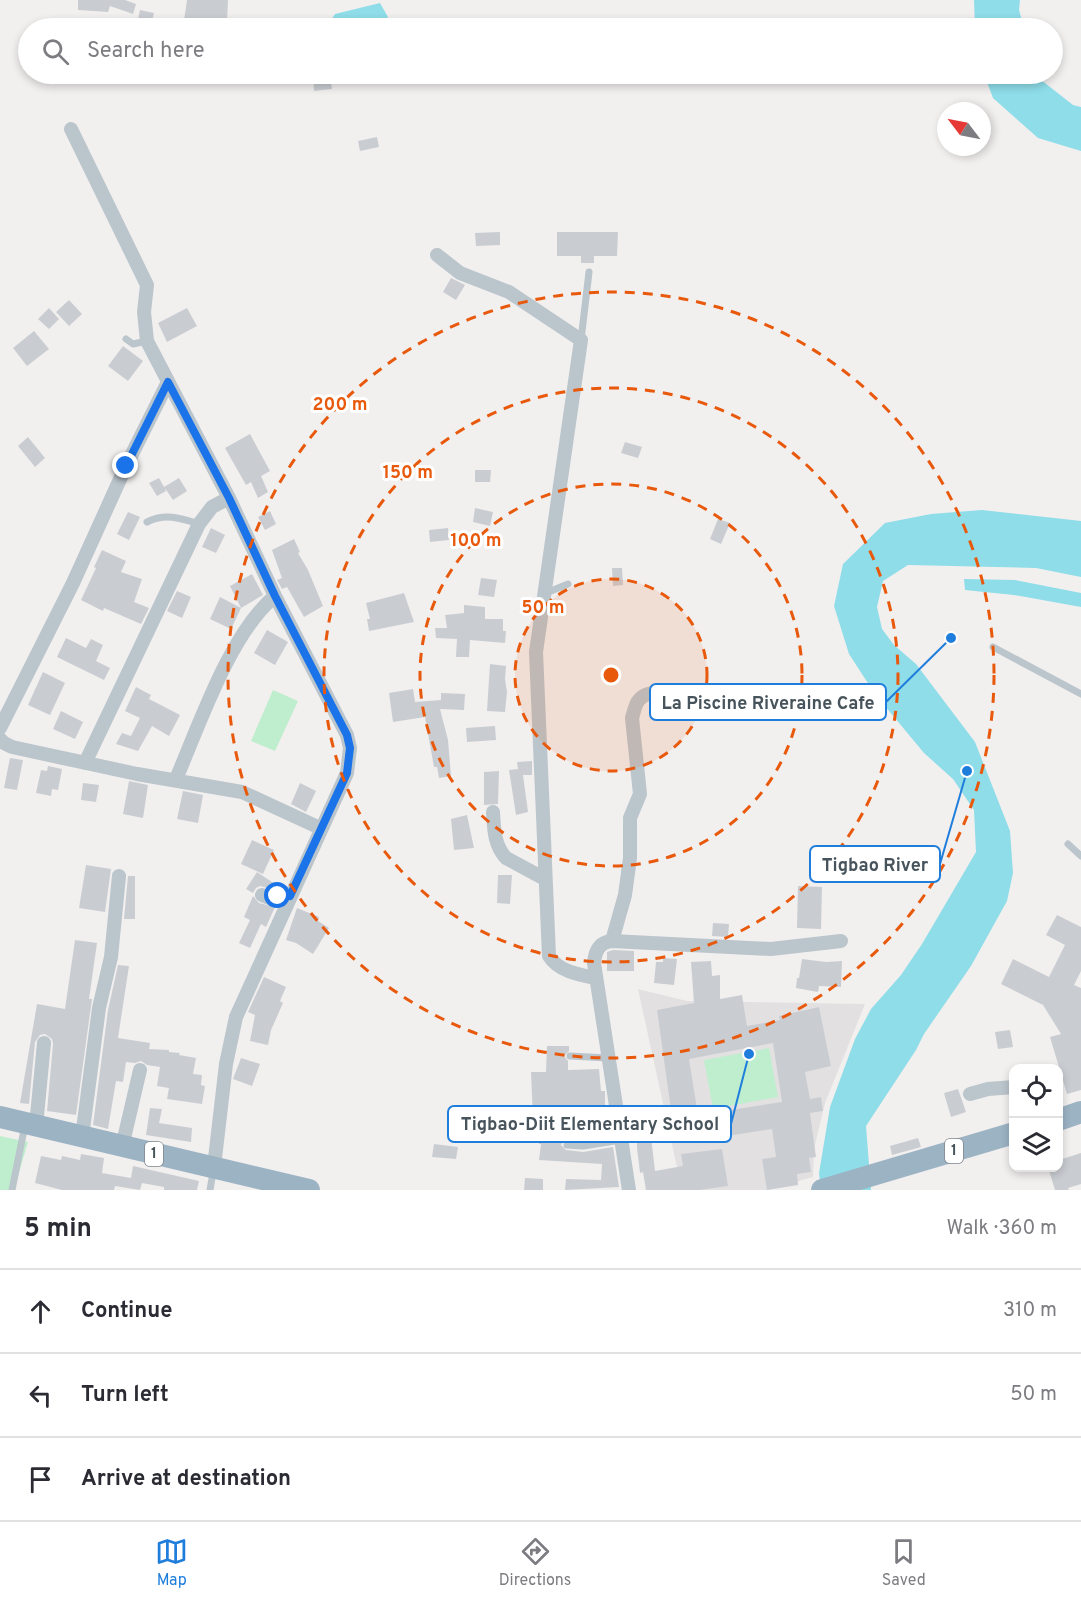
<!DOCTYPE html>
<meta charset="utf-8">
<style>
body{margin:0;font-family:Overpass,sans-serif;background:#f2f2f3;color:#2b2b33}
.controls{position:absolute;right:18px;bottom:18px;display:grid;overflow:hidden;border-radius:12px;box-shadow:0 3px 9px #0003}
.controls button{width:54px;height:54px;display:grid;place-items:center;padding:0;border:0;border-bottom:2px solid #e1e1e2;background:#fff;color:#2b2b33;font:30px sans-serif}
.compass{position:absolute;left:937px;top:102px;width:54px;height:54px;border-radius:50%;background:#fff;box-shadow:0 3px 9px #0003;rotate:302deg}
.stop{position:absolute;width:18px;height:18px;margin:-14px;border:4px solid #1a73e8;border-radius:50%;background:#fff}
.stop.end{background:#1a73e8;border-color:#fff;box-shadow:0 2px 6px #0008}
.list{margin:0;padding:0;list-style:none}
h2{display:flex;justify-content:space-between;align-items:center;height:78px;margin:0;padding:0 24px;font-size:26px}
h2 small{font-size:20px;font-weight:400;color:#7c7c81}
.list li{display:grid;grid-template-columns:39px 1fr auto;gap:18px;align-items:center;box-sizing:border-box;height:84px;padding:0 24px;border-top:2px solid #e1e1e2}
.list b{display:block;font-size:22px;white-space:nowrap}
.list em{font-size:20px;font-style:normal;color:#7c7c81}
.icon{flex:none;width:33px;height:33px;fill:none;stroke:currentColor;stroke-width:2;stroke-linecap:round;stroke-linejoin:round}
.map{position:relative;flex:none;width:1081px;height:1190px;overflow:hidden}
.search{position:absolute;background:#fff;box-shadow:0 3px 9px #0003;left:18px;right:18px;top:18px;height:66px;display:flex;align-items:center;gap:15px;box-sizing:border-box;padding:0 21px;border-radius:33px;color:#7c7c81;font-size:22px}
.sheet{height:330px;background:#fff}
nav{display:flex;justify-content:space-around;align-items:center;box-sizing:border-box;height:84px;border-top:2px solid #e1e1e2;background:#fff;font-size:16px;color:#7c7c81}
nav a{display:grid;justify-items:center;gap:3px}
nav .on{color:#1f7edc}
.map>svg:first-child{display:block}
.education{fill:#e3e0e1}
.green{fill:#bfeece}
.water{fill:#8edde9}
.building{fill:#c9cdd2;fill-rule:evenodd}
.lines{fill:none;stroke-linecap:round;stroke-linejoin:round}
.service{stroke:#bbc5cc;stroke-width:7}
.minor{stroke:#bbc5cc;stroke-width:14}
.trunk{stroke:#9cb3c4;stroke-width:22}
.route{stroke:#1a73e8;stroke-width:8}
.ring{fill:none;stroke:#e8590c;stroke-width:3;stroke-dasharray:10 8}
.labels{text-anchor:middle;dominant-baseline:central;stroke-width:6;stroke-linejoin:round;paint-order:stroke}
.shield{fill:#fff;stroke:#7f878d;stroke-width:1.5}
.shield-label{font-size:15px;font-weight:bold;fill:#48545c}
.centre{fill:#e8590c;stroke:#fff;stroke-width:3}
.ring-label{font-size:18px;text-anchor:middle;font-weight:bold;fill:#e8590c;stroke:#fff;stroke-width:6;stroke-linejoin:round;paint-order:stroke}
.leader{fill:none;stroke:#1f7edc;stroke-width:2}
.callout-dot{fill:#1f7edc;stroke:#fff;stroke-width:2}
.callout{fill:#fff;stroke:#1f7edc;stroke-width:2}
.callout-label{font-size:18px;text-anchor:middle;font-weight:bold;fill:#48545c}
</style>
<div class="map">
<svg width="1081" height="1190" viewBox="0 0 1081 1190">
<rect width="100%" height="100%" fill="#f2efef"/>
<path class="education" d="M638,989l49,12 178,3 -40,99 -11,46 -1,28 -46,13h-85z"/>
<path class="green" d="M273,690l25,11 -23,50 -24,-10z
M769,1048l9,49 -65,12 -9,-49z
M0,1136l28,6 -14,48h-14z"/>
<path class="water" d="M974,0h46l-1,10 5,18h-49z
M380,3l8,14c-13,16 -36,12 -54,11l-4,-6 5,-8z
M984,74h51l1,2 37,29 8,2v44l-43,-13 -45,-40z
M982,510l99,11v56l-45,-9 -128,-3 -25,16 -6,26 5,22 12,16 22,19 59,78 35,89 3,42 -6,28 -36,65 -47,68 -8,16 -50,76 5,64h-50l-2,-17 11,-66 25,-68 16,-30 30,-34 21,-31 54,-92 -2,-42 -21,-31 -29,-26 -49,-59 -26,-40 -15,-48 9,-42 42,-41 46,-9z
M964,579l51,1 66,13v14l-67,-12 -49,-5z"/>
<path class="building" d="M78,0h47l11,4 -3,10 -23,-8 -2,6 -30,-2z
M187,0h41l-1,22h-31l-1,6 -12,-1z
M140,10l14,3 -3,14 -14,-3z
M313,74h17l2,15 -18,2z
M377,137l2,10 -19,4 -2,-10z
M500,232v13l-24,1 -1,-13z
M557,232h61l-1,24h-23v7h-13v-7h-24z
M451,278l14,7 -9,15 -13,-8z
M69,300l13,14 -13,12 -13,-14z
M49,308l10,11 -10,10 -11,-10z
M187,308l10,18 -30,16 -9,-19z
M34,331l15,18 -22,17 -14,-18z
M123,346l20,15 -15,20 -20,-15z
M250,434l20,37 -9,5 7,16 -10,6 -7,-16 -5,3 -21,-37z
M28,437l17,21 -10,9 -17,-21z
M625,442l17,5 -4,11 -17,-5z
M475,470h16l-1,12h-15z
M159,478l5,9 15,-9 8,13 -14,9 -8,-12 1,3 -9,5 -8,-13z
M475,508l18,4 -3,14 -17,-4z
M270,511l6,13 -11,6 -7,-13z
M128,512l12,5 -11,23 -12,-6z
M718,519l12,4 -9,21 -11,-5z
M211,528l14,7 -9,18 -14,-6z
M448,528l1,12 -19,2 -1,-12z
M294,539l6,13 -2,1 10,17 15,36 -19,11 -17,-30 -5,2 -5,-9 5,-2 -10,-28z
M102,550l24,11 -5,11 21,7 -8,23 15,6 -8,16 -37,-16 -1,3 -22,-11 15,-32 -2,-1z
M612,568h10l1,17 -10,1z
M252,574l11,21 -22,13 -11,-22z
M481,578l16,2 -3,17 -16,-2z
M177,591l14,6 -9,21 -15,-7z
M404,593l10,29 -45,9 -2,-12h3l-4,-16z
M220,597l21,11 -10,21 -21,-10z
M464,605l21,2v12h18v12h3l-1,12 -35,-3 -1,17h-13l1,-18 -21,-1 -1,-10h12l-2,-13 19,-2z
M267,630l21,12 -13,23 -21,-12z
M66,638l20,10 5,-9 12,6 -7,16 14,7 -6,12 -47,-23z
M490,664l16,2 -1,13 2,13 -2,20 -18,-1z
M43,672l22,11 -15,32 -22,-10z
M136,687l15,8 -2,4 31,16 -11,21 -17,-10 -14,25 -22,-7 6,-11 9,3 9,-18 -15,-7z
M413,689l2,13 26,-2v-7l24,1 -1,16 -24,-1 8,31 3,36 -12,2 -2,-11h-3l-9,-50 -32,5 -4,-29z
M61,711l22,11 -8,17 -22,-10z
M495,726l1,14 -29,2 -1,-14z
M10,758l13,2 -6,30 -13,-2z
M532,761v14h-9l5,37 -12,3 -7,-45 9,-1 -1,-7z
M48,766l14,3 -4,21 -6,-1 -1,7 -15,-3 5,-23 6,1z
M499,771l-1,33 -14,1v-33z
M129,781l19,4 -5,33 -20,-4z
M83,783l16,2 -3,17 -15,-2z
M300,783l16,8 -10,21 -15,-8z
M183,791l20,4 -5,28 -21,-4z
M467,815l7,33 -20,2 -3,-31z
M252,840l22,10 -11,24 -22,-10z
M86,865l25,4 -6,43 -26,-4z
M257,872l21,14 -7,3 -11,-3 -4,2 -3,5 -7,-4z
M498,875h14l-2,29 -13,-1z
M128,876h7v43h-11z
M798,886l24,1 -1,42 -24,-1z
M253,896l6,7 16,4 -9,20 -5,-3 -11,24 -11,-5 11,-23 -6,-3z
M297,908l22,9 -1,4 11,7 -16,26 -17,-11 -10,-3z
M1057,915l24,12v44l-7,14 7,3v102l-14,4 -17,-57 11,-3 -18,-29 -42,-21 12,-25 36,18 16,-32 -19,-10z
M713,923l16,1 -1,13 -16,-1z
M75,940l22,3 -8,56h3l-16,116 -29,-4 6,-67 -1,-5 -7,-5 -5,1 -5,7 -6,62 -9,-1 17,-99 28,5z
M613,950l21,1v20h-27v-19z
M663,958l14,1 -3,26 -20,-2 2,-21h7z
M802,959l24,3 16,-1 -1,26 -22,-1 -1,6 -22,-4 1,-10h2z
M711,961l1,15 8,-1v24l22,-4 5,31 33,-6 -1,-4 40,-9 12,59 -26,6 5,27 11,-2 2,14 -13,2 6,44 -7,1 2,14 -14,2 1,11 -31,5 -5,-31 14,-2 -4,-28 -58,9 -2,-13 -61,12 4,34 28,-5 -2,-12 41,-5 6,37 -28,4h-54l-3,-18 -3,1 -3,-25v-29l35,-2 -15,-107 37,-7 -3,-41zM773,1043l9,59 -84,13 -9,-56z
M118,965l11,1 -11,72 32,5 -1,6 20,1v2l11,1 -1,2 17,3 -3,16 9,1 -1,10 4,1 -3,18 -35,-5 2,-11 -12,-2 3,-19 -13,-2 -6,-4 -6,2 -9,-1 -3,20 -7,-1 -8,48 -15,-4 15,-115z
M264,977l22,10 -6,14 3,2 -12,27 -3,15 -18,-4 5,-26 -7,-3z
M1010,1030l3,17 -15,2 -3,-17z
M547,1046h22v5l-5,5 4,5v9l31,-1 2,22h4v16h2l5,29 -29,4 -16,-1 -4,2 -2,4 5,5 17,2 30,-5 6,40 -54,3 1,-11 35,1 1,-16 -63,-4 2,-16h-2v-7h-4l-2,-17 -2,-48h15z
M241,1058l19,6 -8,22 -19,-7z
M958,1089l8,23 -15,5 -7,-24z
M150,1108l12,1 -3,14 33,5 -1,14 -45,-7z
M918,1138l3,9 -29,8 -2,-9z
M434,1144l24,3 -2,12 -24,-2z
M1081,1153v31l-13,4 1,2h-14l-7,-23h11v-7z
M81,1154l23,4 -2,15 29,5 2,-12 66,15 -2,9h-33v-3l-22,-4 -2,7 -25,-4 -1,4h-52l-27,-7 6,-27 20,4 1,-4 18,4z
M525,1178l18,1v11h-19z"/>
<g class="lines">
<path class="service" d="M126,339l7,5 14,-3
M581,340l8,-68
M147,522c18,-9 33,-4 52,2
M546,593l22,-9
M993,647l88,47
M1068,844l13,12
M570,1056l38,2
M567,1145l16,1 38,-6
M12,1190l13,-65
M210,1190l3,-18"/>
<path class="minor" d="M71,129l76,156 -3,27 3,29 82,157 46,98c-45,37 -76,130 -99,183
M437,255l23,18 49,19 72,48 -45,312 13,304c9,15 30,19 47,22
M0,728l73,-145 53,-117 42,-84
M0,739l4,4 8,4 125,27 105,18 78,36
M85,763l114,-239 13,-17 17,-9
M493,812c1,17 1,33 13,46l39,21
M262,895l10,4 11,-6 7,3
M612,941l13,-46 5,-37v-40l10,-24 -8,-76c2,-6 3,-14 7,-18 11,-14 46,-5 62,-3
M970,1094l18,-5 26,-2
M36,1126l8,-83
M82,1137l17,-129 12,-51 8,-81
M122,1147l18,-77
M214,1167l12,-103 10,-47 111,-244 3,-25 -3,-13 -72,-139
M629,1190l-35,-227c1,-11 5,-21 18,-22l159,8 70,-8"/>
<path class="trunk" d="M0,1117l309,73
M1058,1120l23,-8
M822,1190l192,-57"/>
</g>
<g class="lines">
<path class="route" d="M126,466l42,-84 61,116 46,98 72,139 3,13 -3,25 -57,123 -7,-3 -5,3"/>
</g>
<circle cx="611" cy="675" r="96" fill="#e8590c" fill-opacity=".12"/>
<g class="ring">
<circle cx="611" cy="675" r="96"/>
<circle cx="611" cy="675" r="191"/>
<circle cx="611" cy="675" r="287"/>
<circle cx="611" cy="675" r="383"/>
</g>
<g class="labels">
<g class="shield">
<rect x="945" y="1139" width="18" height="24" rx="4.5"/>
<rect x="145" y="1142" width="18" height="24" rx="4.5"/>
</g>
<g class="shield-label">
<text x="954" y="1151">1</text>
<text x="154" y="1154">1</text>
</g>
</g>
<circle cx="611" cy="675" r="9" class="centre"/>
<g class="ring-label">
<text x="340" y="410">200 m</text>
<text x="408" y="478">150 m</text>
<text x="476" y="546">100 m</text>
<text x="543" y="613">50 m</text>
</g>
<path class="leader" d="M951 638L886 702M967 771L940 864M749 1054L731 1124"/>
<g class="callout-dot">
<circle cx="951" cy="638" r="6"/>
<circle cx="967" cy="771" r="6"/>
<circle cx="749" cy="1054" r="6"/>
</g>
<g class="callout">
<rect x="650" y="684" width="236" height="36" rx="6"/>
<rect x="810" y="846" width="130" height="36" rx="6"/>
<rect x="448" y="1106" width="283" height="36" rx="6"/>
</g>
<g class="callout-label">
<text x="768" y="709">La Piscine Riveraine Cafe</text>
<text x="875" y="871">Tigbao River</text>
<text x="590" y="1130">Tigbao-Diit Elementary School</text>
</g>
</svg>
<div class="controls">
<button><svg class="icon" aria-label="locate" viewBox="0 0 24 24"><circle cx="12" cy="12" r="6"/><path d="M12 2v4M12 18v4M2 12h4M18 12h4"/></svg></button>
<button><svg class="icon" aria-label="layers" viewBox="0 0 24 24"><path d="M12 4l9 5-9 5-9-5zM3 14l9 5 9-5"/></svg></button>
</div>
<svg class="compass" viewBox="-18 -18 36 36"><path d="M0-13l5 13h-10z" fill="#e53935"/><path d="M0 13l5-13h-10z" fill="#7c7c81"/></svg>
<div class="stop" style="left:278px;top:896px"></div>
<div class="stop end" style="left:126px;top:466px"></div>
<div class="search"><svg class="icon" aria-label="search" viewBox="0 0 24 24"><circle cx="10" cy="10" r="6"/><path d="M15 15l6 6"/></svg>Search here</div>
</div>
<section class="sheet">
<h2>5 min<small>Walk · 360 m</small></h2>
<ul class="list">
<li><svg class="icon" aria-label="ahead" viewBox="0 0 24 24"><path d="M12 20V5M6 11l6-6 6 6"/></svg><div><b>Continue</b></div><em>310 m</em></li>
<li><svg class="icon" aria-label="left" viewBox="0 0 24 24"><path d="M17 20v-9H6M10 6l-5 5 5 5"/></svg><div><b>Turn left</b></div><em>50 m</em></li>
<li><svg class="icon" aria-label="arrive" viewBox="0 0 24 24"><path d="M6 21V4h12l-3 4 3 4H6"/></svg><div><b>Arrive at destination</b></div></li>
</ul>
</section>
<nav>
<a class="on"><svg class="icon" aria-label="map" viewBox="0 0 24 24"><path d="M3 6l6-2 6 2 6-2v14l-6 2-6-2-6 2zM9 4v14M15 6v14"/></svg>Map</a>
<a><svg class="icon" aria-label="directions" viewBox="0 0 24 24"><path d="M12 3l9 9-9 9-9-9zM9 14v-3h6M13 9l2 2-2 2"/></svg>Directions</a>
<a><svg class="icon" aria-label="saved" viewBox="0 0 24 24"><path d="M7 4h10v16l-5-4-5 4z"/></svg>Saved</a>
</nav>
